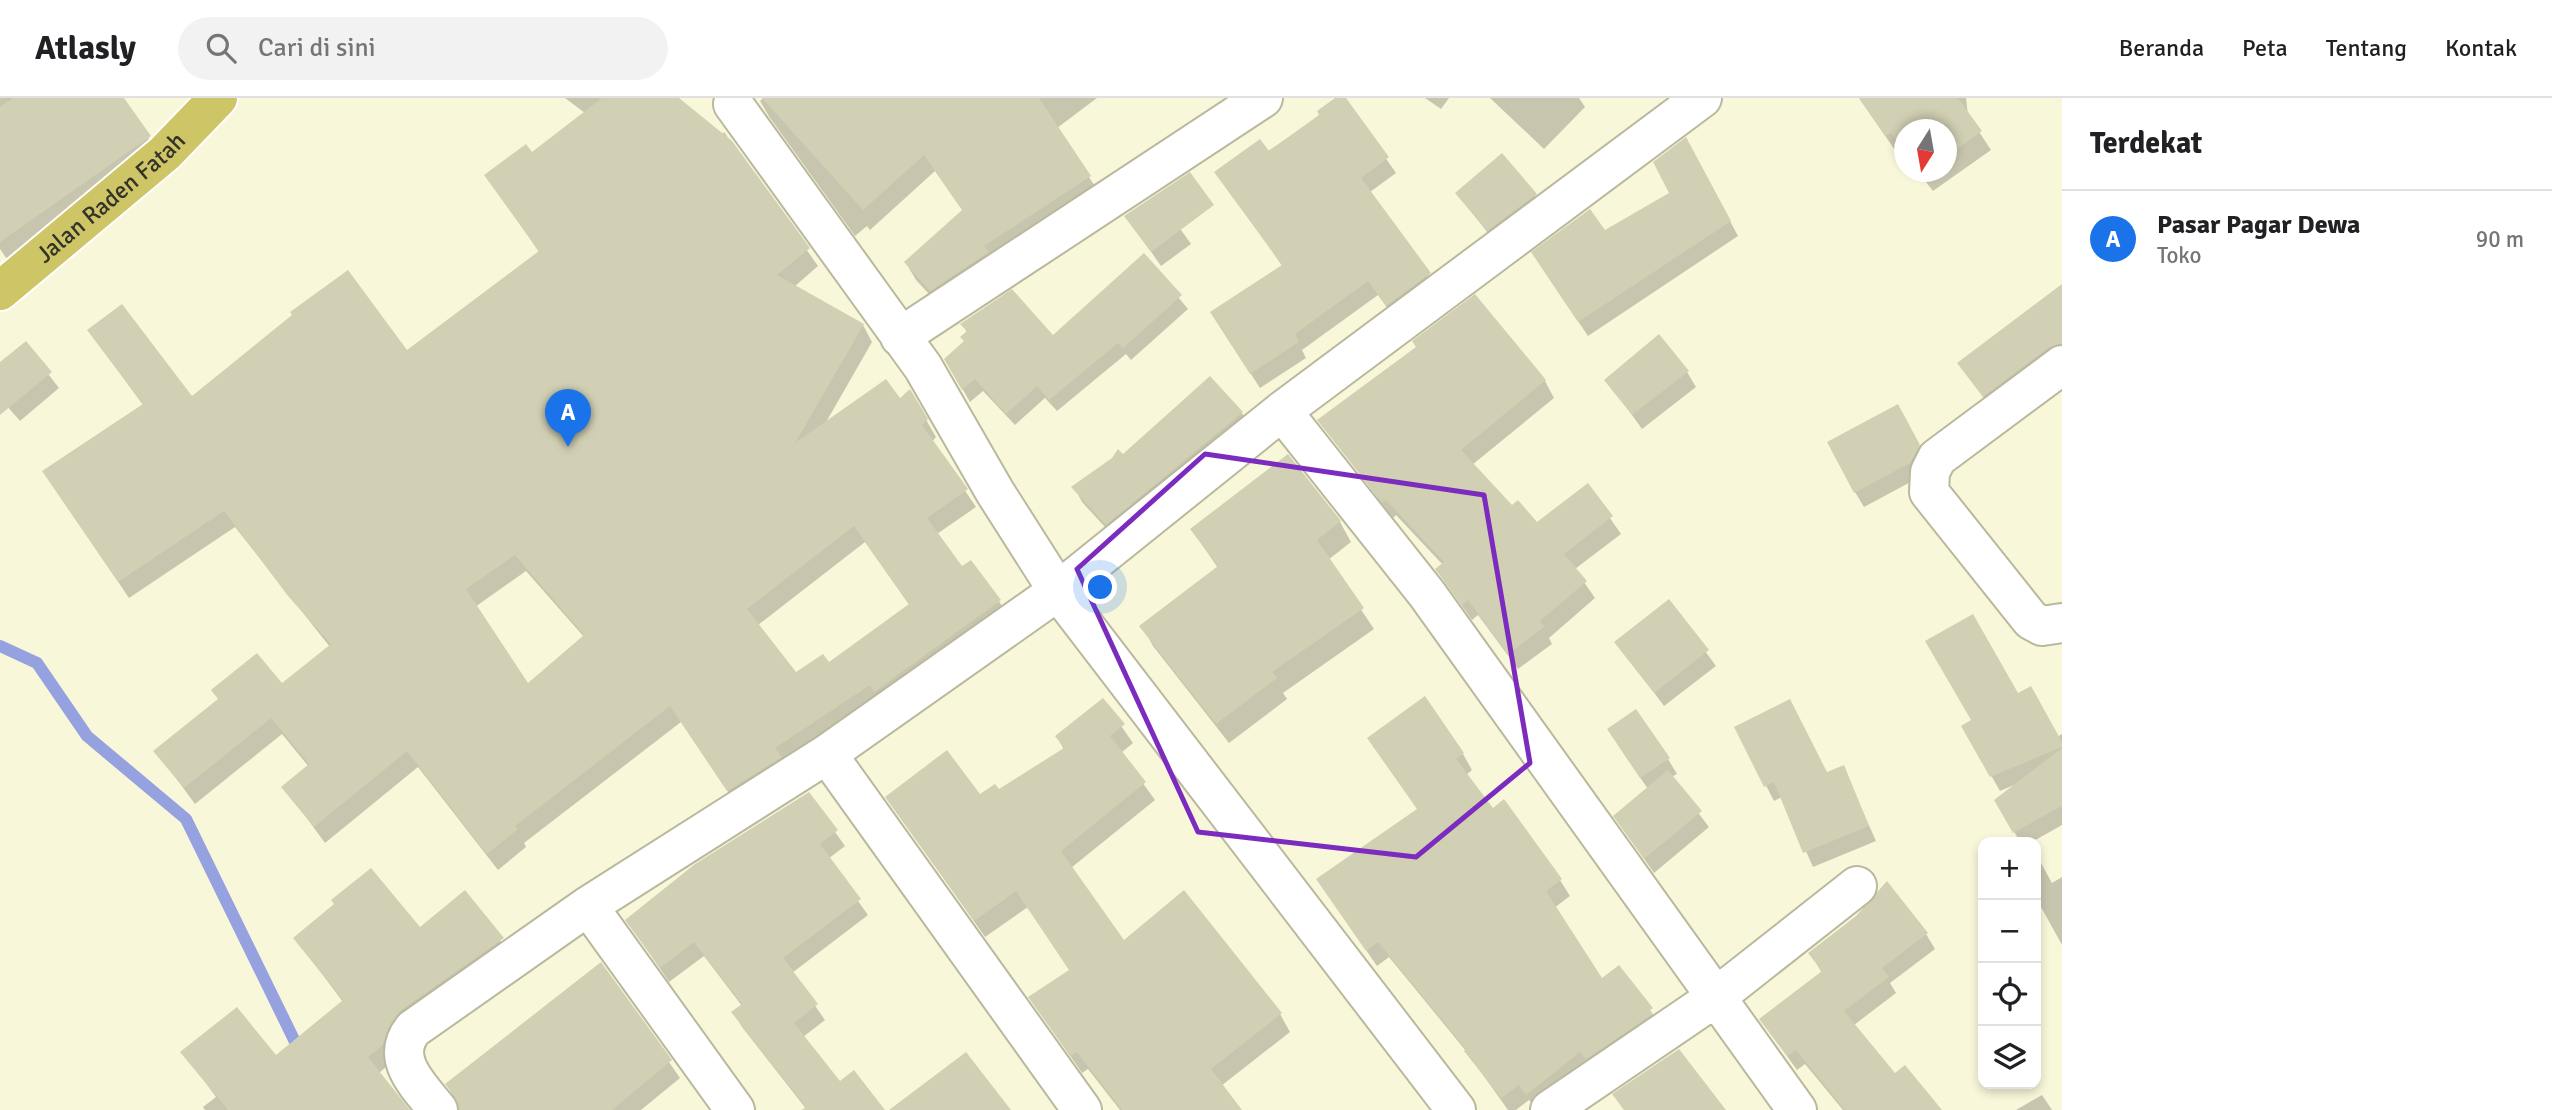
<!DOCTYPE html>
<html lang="id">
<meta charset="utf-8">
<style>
body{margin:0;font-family:Signika,sans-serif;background:#f2f2f2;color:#202124}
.controls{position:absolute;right:21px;bottom:21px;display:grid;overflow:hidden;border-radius:14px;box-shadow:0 4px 10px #0003}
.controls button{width:63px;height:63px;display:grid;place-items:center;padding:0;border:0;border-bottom:2px solid #e0e0e0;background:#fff;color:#202124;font:35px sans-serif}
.compass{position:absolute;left:1894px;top:21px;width:63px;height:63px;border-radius:50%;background:#fff;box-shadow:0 4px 10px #0003;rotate:191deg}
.you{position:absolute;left:1101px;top:490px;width:24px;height:24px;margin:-18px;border:5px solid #fff;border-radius:50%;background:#1a73e8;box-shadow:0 0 0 10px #1a73e833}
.badge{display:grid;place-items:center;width:46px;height:46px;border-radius:50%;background:#1a73e8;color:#fff;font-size:23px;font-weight:700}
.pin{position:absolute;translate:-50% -58px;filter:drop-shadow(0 2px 4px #0008)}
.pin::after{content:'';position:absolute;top:37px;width:24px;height:21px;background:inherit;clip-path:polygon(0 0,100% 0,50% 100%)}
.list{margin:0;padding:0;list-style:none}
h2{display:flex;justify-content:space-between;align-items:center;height:91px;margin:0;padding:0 28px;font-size:30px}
h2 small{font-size:23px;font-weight:400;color:#757577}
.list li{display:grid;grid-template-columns:46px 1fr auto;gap:21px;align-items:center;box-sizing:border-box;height:98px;padding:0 28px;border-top:2px solid #e0e0e0}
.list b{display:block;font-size:26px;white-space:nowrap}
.list p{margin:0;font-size:23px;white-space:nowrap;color:#757577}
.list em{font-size:23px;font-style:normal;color:#757577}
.icon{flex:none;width:38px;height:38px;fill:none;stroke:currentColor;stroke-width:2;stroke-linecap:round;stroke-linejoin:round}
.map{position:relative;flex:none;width:2062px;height:1012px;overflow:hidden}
header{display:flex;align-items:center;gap:42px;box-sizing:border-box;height:98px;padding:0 35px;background:#fff;border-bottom:2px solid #e0e0e0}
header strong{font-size:33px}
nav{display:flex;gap:38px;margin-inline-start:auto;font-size:24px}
.search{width:490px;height:63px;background:#f2f2f2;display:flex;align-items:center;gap:18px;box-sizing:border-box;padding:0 24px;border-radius:38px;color:#757577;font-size:26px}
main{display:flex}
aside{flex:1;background:#fff}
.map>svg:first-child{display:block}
.shadow{fill:#0003;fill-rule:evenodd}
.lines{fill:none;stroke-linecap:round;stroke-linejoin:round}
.stream{stroke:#96a1df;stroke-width:12}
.building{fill:#d2d0b4;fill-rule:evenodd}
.street-casing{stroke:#bab89d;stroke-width:42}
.highway-casing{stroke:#fff;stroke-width:42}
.street{stroke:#fff;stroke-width:38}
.highway{stroke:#cec566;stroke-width:38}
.marked{fill:none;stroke:#7b2cbf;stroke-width:5;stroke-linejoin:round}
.labels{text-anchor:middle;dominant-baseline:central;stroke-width:5;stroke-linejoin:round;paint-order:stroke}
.street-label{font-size:24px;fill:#343329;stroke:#f9f7da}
</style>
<header>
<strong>Atlasly</strong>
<div class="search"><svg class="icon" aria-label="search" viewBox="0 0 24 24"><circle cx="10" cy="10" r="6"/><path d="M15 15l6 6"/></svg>Cari di sini</div>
<nav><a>Beranda</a><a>Peta</a><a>Tentang</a><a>Kontak</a></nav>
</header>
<main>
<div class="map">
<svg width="2062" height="1012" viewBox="0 0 2062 1012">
<rect width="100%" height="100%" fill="#f9f7da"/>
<path class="shadow" d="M0,0h122l42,64 -151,106 -13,-19z
M565,0h111l46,37 2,-3 94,134 -24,21 69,38 9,17 -47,82 75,-23 10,-9 26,45 -4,5 44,65 -39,27 25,34 37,33 10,17 -270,190 -58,-86 -157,121 2,4 -28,23 -80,-103 -93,76 -41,-56 25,-20 -27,-33 -87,70 -39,-53 126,-65 48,-39 -95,-120 -106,71 -74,-110 88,-83 -54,-74 103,68 215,-46 132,-101 -53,-77 45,-21 54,-41zM865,444l45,64 -82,59 -33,9 -37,-49zM526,473l58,66 -56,48 -53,-78z
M763,0h334l-40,30 43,66 -159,113 -25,-27 -10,-17 57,-52 -28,-40 -65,59 -3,-4 -12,10 -85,-118 -10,-17z
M1339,0h5l52,75 -26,19 68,97 -42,31 -18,-25 -76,55 4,8 -46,30 -39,-60 62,-61 -60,-86 98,-65z
M1425,0h24l-8,11z
M1490,0h89l6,9 -41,42z
M1859,0h107l2,17 23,35 -58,41 -15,-19h28v-42h-42v23l-2,-3 -5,3z
M1694,56l44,82 -150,100 -46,-68 129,-74z
M1457,95l78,2 9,15 -47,35z
M1157,98l34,48 -30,22 -35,-50z
M1144,158l44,53 -57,51 -5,-6 -69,57 -12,-13 -30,27 -32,-34 -13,11 -24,-42 19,-17 2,-10 -4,-9 90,13z
M2062,188v77l-68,50 -34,-50z
M1475,199l70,84 9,17 -82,67 40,42 25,17 50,-39 34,49 -46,35 20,29 -46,40 3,6 -34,25 -40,-54 -6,5 -25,-35 -10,-16 6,-4 -47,-50 -3,3 -74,-98 99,-72z
M25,246l34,44 -39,33 -20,-23v-34z
M1687,274l9,15 -54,42 -35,-49z
M1242,315l8,15 -135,110 -33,-36 -8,-15 49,-31z
M1906,324l21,39 -9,17 -54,29 -9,-15z
M1288,358l52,66 11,20 -23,18 46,69 -91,64 4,6 -58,44 -76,-97 -11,-20 76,-58 -26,-38z
M1669,504l47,64 -52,40 -48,-64z
M2018,597l39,42 5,-3v91l-30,17h-12l-24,-42 18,-15 -14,6 -37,-65z
M1103,602l30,43 -12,10 34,47 -84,68 52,75 157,71 10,18 -69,54 19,24h-120l-32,-41 -6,4 -52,-76 40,-26 -42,-64 -43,30 -98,-140h93l19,-5 65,-42 -7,-14z
M1736,629l91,46 16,-6 33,74 -63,26 -31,-70 -8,4z
M1369,640l94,16 9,16 -6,5 26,35 68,70 10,16 -16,12 47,73 17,-13 43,58 -124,84 -8,-10 -13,10h-8l-42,-59 -77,-94 -12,9 -59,-86 100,-70z
M1618,647l50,14 9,15 -6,3 38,50 -55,46 -39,-56 33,-28z
M808,696l37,52 -17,13 40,56 -76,58 33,47 -22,17 37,46 43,27h-76l-65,-83 -8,-15 8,-6 -38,-50 -35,26 -42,-62z
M2036,756l16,29 10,-6v68l-26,-47z
M464,795l48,63 -133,117 29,37h-203l-2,-3 13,-10 -33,-45 92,5 68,-55 -48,-64 125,-9z
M1926,836l9,15 -45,34 6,10 -42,32 40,50 45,35h-96l-38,-46 -8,6 -36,-50 61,-47 -12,-20z
M601,866l79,114 -39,32h-180l-14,-25z
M2042,997l10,15h-36z"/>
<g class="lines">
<path class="stream" d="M0,548l37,17 50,73 99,83 115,235"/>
</g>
<path class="building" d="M13,0h111l27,38 -151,106v-135z
M602,0h77l53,43 78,107 -33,27 87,49 -69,119 91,-64 14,19 10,-9 18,30 -6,6 46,64 -41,29 35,48 9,-6 30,40 -127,92 -4,-7 -95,63 7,9 -55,34 -57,-85 -155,120 3,3 -31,25 -80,-103 -93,76 -33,-40 28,-23 -38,-46 -87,70 -31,-37 65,-52 -7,-9 46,-37 25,30 49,-39 -43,-48 -64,-85 -106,71 -76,-111 101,-67 -56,-74 35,-26 70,92 100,-81 -2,-3 58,-42 59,80 132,-99 -55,-76 42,-31 6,8zM854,428l55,78 -80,58 -6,-8 -27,18 -49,-63zM515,457l69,80 -56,48 -62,-94z
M762,0h277l52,78 -107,70 5,6 -59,39 -26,-29 58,-52 -38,-55 -61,55z
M1335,0h11l43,59 -28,21 70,95 -45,33 -18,-25 -73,53 4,8 -49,32 -40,-62 72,-47 -68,-93 46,-33 9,12 50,-36 -2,-4z
M1859,0h99l24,33 -35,25v-26h-42v22l-14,-19 -6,3z
M1686,39l45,84 -153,101 -47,-70 59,-43 15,21 64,-37 -16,-31z
M1502,55l35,41 -50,37 -32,-38z
M1190,74l24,33 -63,47 -27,-36z
M1144,155l38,42 -59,53 -5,-5 -69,57 -12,-14 -31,28 -31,-35 -13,11 -18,-31 20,-18 -4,-4 7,-6 -7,-7 52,-35 41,46z
M2062,186v60l-13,3 -66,50 -26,-34z
M1475,196l71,86 -85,70 51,55 6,-5 19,22 51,-39 25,33 -49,38 23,27 -47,40 4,6 -36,27 -40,-54 -6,5 -27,-36 9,-7 -58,-62 -4,2 -65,-82 99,-73 -4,-6z
M1659,236l30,37 -57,44 -28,-35z
M26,243l26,31 -52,43v-53z
M1210,278l33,36 -137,113 -35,-38 41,-29 6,-9 5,5z
M1898,306l22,41 -10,18 -56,30 -27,-51z
M1288,356l53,67 -24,19 47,68 -92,64 5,6 -61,46 -77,-98 79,-60 -28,-37z
M1669,501l40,51 -55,43 -40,-51z
M1973,516l45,79 13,-7 31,56v5l-72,30 -29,-51 10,-6 -46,-79z
M1425,598l39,57 -8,6 37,49 11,-9 58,80 -16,12 56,87 17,-13 34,43 -3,2 3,4 -67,45 -6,-7 -54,43 -7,-10 -18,13 -37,-47 2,-2 -88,-107 -12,9 -50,-72 101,-70 -50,-71z
M1103,600l22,26 -15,12 36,46 -85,69 63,89 60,-50 98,123 -71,56 31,41h-120l-45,-58 -7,4 -42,-59 41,-27 -53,-79 -42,30 -89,-124 62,-47 33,44 15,-10 4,5 65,-41 -9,-12z
M1790,601l37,73 17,-7 25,61 -66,27 -29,-71 -10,5 -30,-60z
M1636,611l34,49 -30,20 -33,-49z
M2062,650v58l-49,27 -19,-33z
M1668,672l34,41 -58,48 -31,-43z
M809,694l29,38 -18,14 41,55 -78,59 35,46 -24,19 46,58 14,-11 31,40h-83l4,-3 -75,-95 11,-8 -48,-62 -34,26 -35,-48 70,-56z
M371,770l49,59 45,-37 39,48 -104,73 -12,18 -5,16 -15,12 42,53h-182l-48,-58 57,-45 39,48 67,-55 -50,-62 41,-34 -3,-4z
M1887,783l41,52 -46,35 7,9 -45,34 51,62 10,-8 37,45h-97l-49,-60 -9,6 -28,-37 63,-48 -14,-18 48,-37z
M601,864l71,98 -60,50h-153l-4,-13 -10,-13z
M1679,951l47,61h-102l-12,-16z
M966,954l45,58h-122z"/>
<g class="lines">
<defs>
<path id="street" d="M733,6l190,263 72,125 63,99 398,519
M900,239l363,-239
M2062,267l-125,93 -7,14 -1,20 102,128 11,6 20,-3
M1282,313l145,183 370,516
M827,656l255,356
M588,808l147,204
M438,1012c-19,-24 -49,-51 -25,-81l175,-123 239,-152 231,-163 224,-180 420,-313
M1550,1012l166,-113 141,-111"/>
<g id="highway">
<path id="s1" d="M0,193l165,-138 53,-55"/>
</g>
</defs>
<use href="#street" class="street-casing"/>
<use href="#highway" class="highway-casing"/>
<use href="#street" class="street"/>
<use href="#highway" class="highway"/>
</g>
<path class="marked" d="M1205,356l279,41 46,268 -114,94 -218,-25 -121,-263z"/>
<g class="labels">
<g class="street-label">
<text stroke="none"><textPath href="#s1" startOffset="145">Jalan Raden Fatah</textPath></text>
</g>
</g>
</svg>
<div class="controls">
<button>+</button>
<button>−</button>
<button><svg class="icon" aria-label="locate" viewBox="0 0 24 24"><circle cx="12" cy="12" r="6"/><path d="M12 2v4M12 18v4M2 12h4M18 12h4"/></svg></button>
<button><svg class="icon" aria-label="layers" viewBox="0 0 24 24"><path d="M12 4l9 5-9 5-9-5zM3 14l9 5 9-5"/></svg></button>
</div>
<svg class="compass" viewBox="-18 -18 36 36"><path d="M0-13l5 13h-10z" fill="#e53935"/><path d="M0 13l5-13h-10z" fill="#757577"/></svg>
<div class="you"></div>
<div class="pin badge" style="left:568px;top:349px">A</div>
</div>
<aside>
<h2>Terdekat<small></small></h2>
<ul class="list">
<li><span class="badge">A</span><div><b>Pasar Pagar Dewa</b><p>Toko</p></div><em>90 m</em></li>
</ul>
</aside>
</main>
